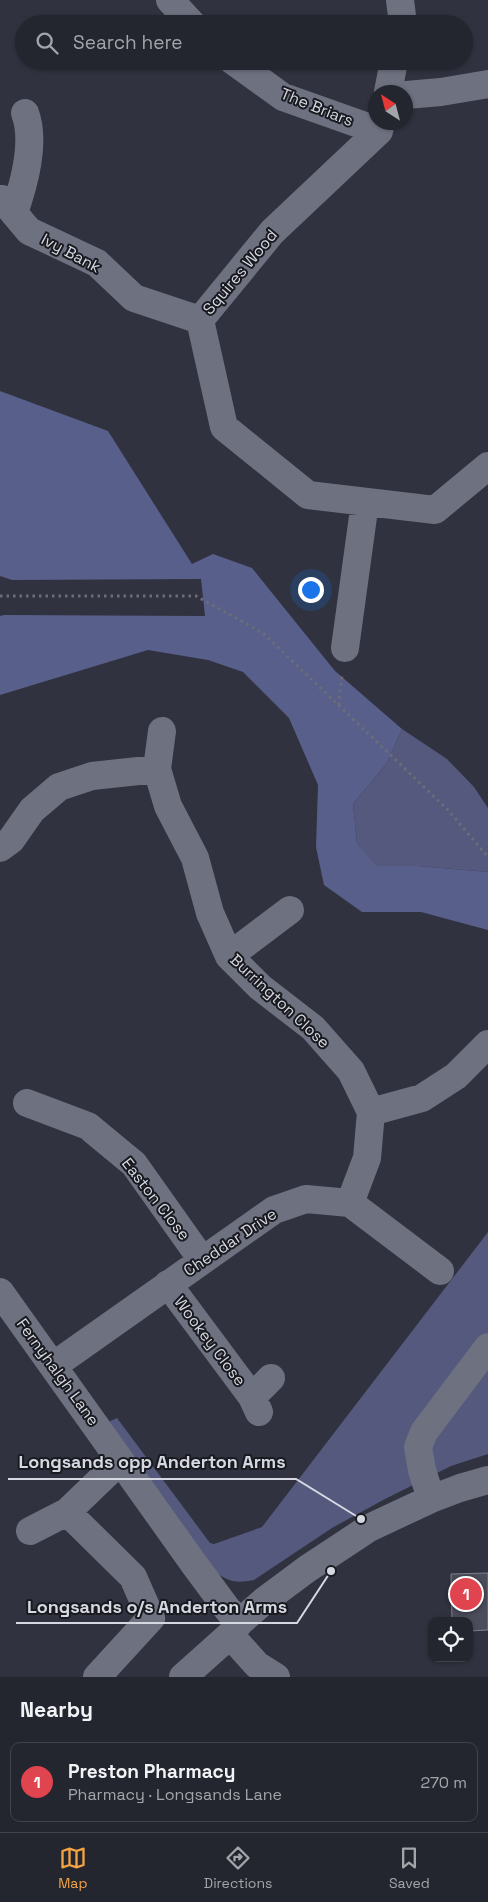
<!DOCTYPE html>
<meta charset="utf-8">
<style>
body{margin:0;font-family:"Space Grotesk",sans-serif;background:#2c2e37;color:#f1f3f6}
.controls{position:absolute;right:15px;bottom:15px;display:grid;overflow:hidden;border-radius:10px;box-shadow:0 1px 4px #0004}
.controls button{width:45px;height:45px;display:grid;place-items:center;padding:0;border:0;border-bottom:1px solid #41434b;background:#24262f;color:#f1f3f6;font:25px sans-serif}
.compass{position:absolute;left:368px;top:85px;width:45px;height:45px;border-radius:50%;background:#24262f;box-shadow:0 1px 4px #0004;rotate:324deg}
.you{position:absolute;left:310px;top:589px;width:18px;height:18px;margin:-12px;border:4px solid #fff;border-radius:50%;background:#1a73e8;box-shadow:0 0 0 8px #1a73e833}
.badge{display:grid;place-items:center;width:32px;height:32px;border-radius:50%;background:#f4a443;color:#fff;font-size:16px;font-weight:700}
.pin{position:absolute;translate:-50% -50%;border:2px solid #fff;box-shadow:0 1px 5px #0006}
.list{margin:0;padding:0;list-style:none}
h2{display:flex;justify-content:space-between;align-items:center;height:65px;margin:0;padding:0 20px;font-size:21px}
h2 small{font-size:16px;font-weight:400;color:#a3a5aa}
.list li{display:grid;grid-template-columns:32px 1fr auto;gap:15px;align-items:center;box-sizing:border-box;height:80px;margin:0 10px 10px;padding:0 10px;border:1px solid #41434b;border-radius:10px}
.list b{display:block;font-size:19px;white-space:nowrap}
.list p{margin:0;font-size:16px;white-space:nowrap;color:#a3a5aa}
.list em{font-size:16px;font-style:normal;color:#a3a5aa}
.icon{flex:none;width:28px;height:28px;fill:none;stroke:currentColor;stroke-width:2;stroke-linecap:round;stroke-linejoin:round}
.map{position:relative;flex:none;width:488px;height:1677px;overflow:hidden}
.search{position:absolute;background:#24262f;box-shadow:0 1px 4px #0004;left:15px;right:15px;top:15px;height:55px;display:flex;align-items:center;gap:12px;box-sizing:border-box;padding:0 18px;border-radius:28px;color:#a3a5aa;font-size:19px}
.sheet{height:155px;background:#24262f}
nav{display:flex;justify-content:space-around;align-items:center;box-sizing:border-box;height:70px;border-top:1px solid #41434b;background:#24262f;font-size:14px;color:#a3a5aa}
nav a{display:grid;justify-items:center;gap:2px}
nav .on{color:#f4a443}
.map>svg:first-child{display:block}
.green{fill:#54597d}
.forest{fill:#595f8b}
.building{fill:#4b4d5b;stroke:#7e8090}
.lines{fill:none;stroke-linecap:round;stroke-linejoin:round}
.path{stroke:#6b6d78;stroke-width:3;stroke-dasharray:2.5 4;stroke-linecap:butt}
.minor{stroke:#6e7180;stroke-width:28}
.labels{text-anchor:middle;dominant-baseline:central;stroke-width:4;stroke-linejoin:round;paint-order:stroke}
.street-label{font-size:16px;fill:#d6d8e1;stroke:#191a20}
.leader{fill:none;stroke:#d6d8e1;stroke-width:2}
.callout-dot{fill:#d6d8e1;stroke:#191a20;stroke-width:2}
.callout-label{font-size:18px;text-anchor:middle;font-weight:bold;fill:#d6d8e1;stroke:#191a20;stroke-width:4;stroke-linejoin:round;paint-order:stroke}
</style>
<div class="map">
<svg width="488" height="1677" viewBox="0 0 488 1677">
<rect width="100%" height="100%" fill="#30323f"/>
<path class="green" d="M402,729l45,30 27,28 14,21v64l-70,-6h-43l-18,-23 -4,-39 34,-41z
M488,1232v222l-37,12 -66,33 -53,29 -78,52c-20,4 -27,1 -43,-11l-105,-146 11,-5 93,125 4,1 48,-17z"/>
<path class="forest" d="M0,391l108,40 84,133 21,-10 39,14 83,103 67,58 -15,34 -34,41 4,39 19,23h42l70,6v58l-67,-18h-59l-38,-27 -8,-38 2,-62 -29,-67 -46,-46 -35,-12 -60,-10 -148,45v-79l4,-1 201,1 -4,-37 -189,1 -12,-4z"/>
<path class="building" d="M488,1573v57l-19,1v-10h-17l-1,-47z"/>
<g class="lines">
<path class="path" d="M0,596h196l67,37 184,176 41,48
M339,705l3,-31"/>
<path class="minor" d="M170,0l22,24
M400,0l3,24
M233,61l50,36 96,34
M388,92l6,-31
M406,95l35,-3 47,-8
M381,122l-2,9 -107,101 -72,88 24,107 84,68 127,15 53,-44
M2,199l27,32 68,32 37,35 66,22
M14,213c10,-29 22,-71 11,-100
M345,648l20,-146
M157,769l5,-38
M0,848l11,-8 21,-30 27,-23 33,-11 65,-7 11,37 27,52 15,55 19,43 31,31 53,41 38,43 20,41 -4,46 -17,45
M229,956l61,-46
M27,1103l61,23 46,38 68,96
M371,1112l51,-14 34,-22 32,-32
M168,1284l84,113
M0,1292l194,272 34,46 12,12
M53,1366l221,-156 32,-11 44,4 90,68
M259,1412l-7,-15 19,-19
M431,1499l-9,-29 -4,-23 6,-15 64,-85
M30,1531l37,-19
M230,1635l27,30 19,12
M97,1677l54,-59 -18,-41 -66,-65 53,-51
M183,1677l47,-42 10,-13 24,-21 43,-32 62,-41 62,-29 29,-11 28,-8"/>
</g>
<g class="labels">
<g class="street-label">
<text transform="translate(317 107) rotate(22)">The Briars</text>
<text transform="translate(71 253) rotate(28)">Ivy Bank</text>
<text transform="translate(240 272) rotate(-50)">Squires Wood</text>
<text transform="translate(280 1001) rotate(43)">Burrington Close</text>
<text transform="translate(156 1199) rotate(52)">Easton Close</text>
<text transform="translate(230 1242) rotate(-34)">Cheddar Drive</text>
<text transform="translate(210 1341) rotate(53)">Wookey Close</text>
<text transform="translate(58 1372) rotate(54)">Fernyhalgh Lane</text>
</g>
</g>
<path class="leader" d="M361 1519L296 1479H8M331 1571L297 1623H16"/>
<g class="callout-dot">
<circle cx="361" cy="1519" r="5"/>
<circle cx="331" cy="1571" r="5"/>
</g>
<g class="callout-label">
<text x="152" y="1468">Longsands opp Anderton Arms</text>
<text x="157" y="1613">Longsands o/s Anderton Arms</text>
</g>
</svg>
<div class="controls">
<button><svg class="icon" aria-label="locate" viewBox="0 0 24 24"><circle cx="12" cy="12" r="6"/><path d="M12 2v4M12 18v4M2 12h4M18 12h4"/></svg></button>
</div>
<svg class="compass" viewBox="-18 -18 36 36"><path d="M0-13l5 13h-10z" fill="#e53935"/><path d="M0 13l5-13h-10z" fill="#a3a5aa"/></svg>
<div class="you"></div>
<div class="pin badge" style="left:466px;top:1594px;background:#e0444e">1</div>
<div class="search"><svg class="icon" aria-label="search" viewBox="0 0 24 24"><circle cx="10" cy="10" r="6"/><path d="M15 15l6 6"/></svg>Search here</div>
</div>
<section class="sheet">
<h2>Nearby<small></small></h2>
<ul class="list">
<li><span class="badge" style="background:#e0444e">1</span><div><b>Preston Pharmacy</b><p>Pharmacy · Longsands Lane</p></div><em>270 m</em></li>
</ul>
</section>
<nav>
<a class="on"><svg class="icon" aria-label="map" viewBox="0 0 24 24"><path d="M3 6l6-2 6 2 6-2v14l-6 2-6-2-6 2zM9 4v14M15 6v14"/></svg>Map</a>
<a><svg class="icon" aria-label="directions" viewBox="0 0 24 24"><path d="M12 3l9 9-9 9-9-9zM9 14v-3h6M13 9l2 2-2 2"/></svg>Directions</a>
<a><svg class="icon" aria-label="saved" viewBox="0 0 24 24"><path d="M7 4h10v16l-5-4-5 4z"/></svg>Saved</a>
</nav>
